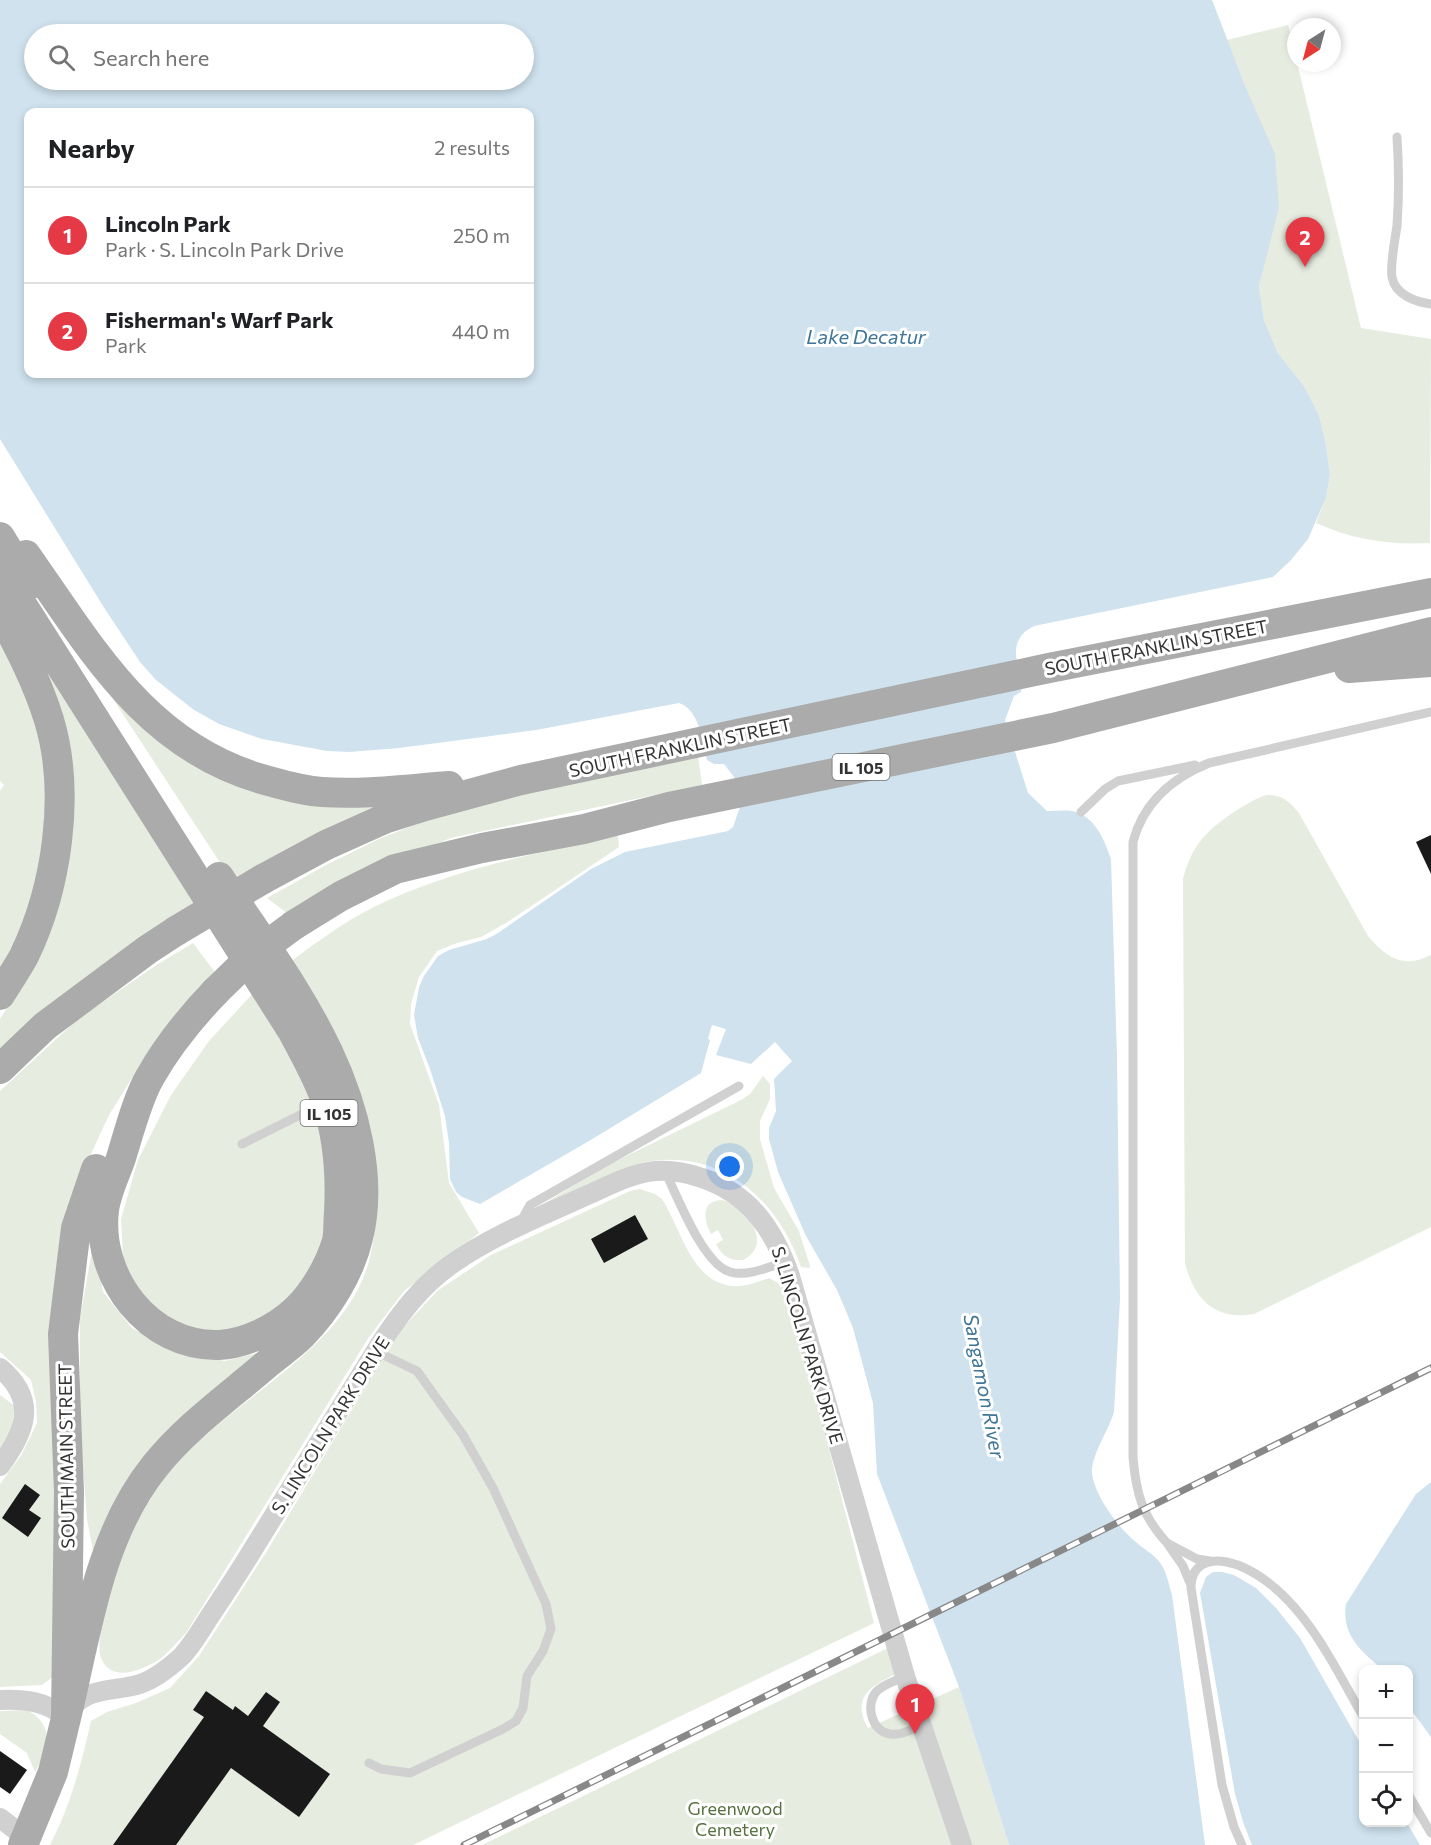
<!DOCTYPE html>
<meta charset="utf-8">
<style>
body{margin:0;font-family:Commissioner,sans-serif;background:#f6f6f6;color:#202124}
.controls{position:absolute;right:18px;bottom:18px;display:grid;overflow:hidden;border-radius:12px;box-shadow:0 3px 9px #0003}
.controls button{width:54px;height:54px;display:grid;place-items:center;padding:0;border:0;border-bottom:2px solid #e0e0e0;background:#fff;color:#202124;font:30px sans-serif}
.compass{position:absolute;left:1287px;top:18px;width:54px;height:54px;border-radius:50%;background:#fff;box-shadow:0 3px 9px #0003;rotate:216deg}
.you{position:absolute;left:730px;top:1167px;width:21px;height:21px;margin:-15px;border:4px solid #fff;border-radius:50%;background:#1a73e8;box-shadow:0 0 0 9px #1a73e833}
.badge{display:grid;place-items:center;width:39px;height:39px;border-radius:50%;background:#e63946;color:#fff;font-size:20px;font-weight:700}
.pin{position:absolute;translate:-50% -50px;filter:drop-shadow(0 2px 3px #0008)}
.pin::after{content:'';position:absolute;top:32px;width:21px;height:18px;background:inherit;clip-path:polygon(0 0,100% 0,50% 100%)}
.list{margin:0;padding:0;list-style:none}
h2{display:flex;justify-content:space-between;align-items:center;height:78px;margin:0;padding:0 24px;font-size:26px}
h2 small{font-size:20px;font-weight:400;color:#757577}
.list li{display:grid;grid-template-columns:39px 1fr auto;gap:18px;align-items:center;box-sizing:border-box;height:96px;padding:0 24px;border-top:2px solid #e0e0e0}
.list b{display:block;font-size:22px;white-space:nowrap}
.list p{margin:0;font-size:20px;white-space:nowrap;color:#757577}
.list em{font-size:20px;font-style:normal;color:#757577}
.icon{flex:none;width:33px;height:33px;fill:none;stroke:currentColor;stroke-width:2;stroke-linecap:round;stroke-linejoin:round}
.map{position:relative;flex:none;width:1431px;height:1845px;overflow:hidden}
.search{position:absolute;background:#fff;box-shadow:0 3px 9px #0003;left:24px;top:24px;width:510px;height:66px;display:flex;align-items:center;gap:15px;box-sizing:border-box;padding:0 21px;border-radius:33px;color:#757577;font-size:22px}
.panel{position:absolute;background:#fff;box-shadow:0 3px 9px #0003;left:24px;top:108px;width:510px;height:270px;border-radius:12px}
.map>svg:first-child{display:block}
.green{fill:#e6ecdf}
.water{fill:#cfe2ee;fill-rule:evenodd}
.building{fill:#1a1a1a}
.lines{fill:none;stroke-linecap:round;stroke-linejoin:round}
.lane{stroke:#d0d0d0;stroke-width:9}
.street{stroke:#d0d0d0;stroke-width:20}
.primary{stroke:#ababab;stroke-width:30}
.rail-casing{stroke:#888;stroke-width:7}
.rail{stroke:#fff;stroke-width:4.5;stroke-dasharray:14;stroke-linecap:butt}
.primary-bridge{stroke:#ababab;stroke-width:30}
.labels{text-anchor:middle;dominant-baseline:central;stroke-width:6;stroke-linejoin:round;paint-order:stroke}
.shield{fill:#fff;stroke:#707070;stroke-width:1.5}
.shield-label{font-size:16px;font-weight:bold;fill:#333}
.street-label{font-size:18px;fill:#333;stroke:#fff}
.park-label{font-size:18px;fill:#56703f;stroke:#fff}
.water-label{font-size:20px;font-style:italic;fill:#3f7597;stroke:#fff}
</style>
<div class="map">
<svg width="1431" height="1845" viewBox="0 0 1431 1845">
<rect width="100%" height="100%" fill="#fff"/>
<path class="green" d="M1288,25l73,303 70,11 -1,204c-41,2 -76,-3 -114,-20l10,-25 4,-23 -4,-30 -7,-30 -15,-29 -26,-33 -14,-33 -5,-34 8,-37 -21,-161 -19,-48z
M0,629l44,107 4,123 -48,125v-193l4,-6 -4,-4z
M28,640l174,263 -202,156v-40l29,-47 38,-103z
M98,676l124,104 45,16 44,9 88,-3 -165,82z
M698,755l4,30 -251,53 -58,23 -106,52 -20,-15 61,-34 53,-26 44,-17 52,-17z
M1267,795c15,0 22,6 32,18l69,123c19,22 35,33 63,19v272l-177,87c-39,7 -60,-15 -69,-51l-2,-384c9,-35 25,-50 54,-69 10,-6 19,-12 30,-15z
M618,835l1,12 -113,76 -25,14 -24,6 -20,8 -18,26 -8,27 -1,20 29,81 10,78 30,50 -75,58 -35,46 -183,296c-8,8 -17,19 -26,26 -18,11 -48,25 -59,-1 -5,-12 3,-51 6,-64 12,-41 32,-80 57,-115 57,-77 179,-123 205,-218 3,-10 8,-40 6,-50 -5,-23 -20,-55 -28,-78 -20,-56 -41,-112 -61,-168 28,-21 56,-42 88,-58 77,-38 161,-53 244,-72z
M193,943l22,29 -71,87 -35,56 -23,50 -28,508 -16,12 -42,2v-203l22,-30 15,-31 -1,-21 -5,-22 -31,-28v-261l79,-73 79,-54z
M256,990l50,85 20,58 2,119 -65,74 -46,11 -35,-10 -29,-17 -18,-24 -12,-28 -2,-39 17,-59 33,-65 38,-54z
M763,1076l7,8v15l-10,22v18l14,49 25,43 11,35 -1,2 -8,-1c-24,-70 -83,-121 -160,-104l-101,43 70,-42 131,-64 9,-6z
M640,1189l15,5 7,5c19,29 29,84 71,87 12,1 24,-4 36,-8l11,6 9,11 85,328 -461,222h-363c20,-38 32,-83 41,-124l16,-9 29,-9 34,-15 29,-32 68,-105 131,-218 39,-42 54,-36 139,-64z
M722,1200c24,7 53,44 21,60 -13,1 -21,-4 -27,-16l7,-4 -5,-10 -7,4c-7,-14 -11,-33 11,-34z
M94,1238l9,54 29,36 42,24 51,9 48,-12 -45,37 -133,176 -8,-43 -7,-91v-109z
M0,1395l15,11 -5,32 -10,14z
M888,1648l10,25c-25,12 -48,23 -30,55l91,-41 50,158h-527z
M27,1710c28,15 22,38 8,62l-8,-19 -27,-19v-23z"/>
<path class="water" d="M0,0h1212l34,88 29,66 4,53 -20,79 5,34 14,33 26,33 15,29 7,30 4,30 -4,23 -18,41 -17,21 -18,17 -239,49c-28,14 -16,36 -12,61l-1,5 -7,4 -9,24 23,73 19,18c8,0 17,-1 25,0 23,5 32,28 39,48l6,198 3,242 -6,113c-5,18 -23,43 -22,61 2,22 28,57 45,70 8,7 18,12 24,21 6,9 8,21 11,31l33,250h-196l-50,-158 -82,-213 -4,-71 -20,-75 -16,-38 -31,-54 -28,-64 -9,-33v-11l7,-17 -2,-32 18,-18 -17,-19 -24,22 -35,-9 10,-26 -14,-4 -4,14 2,1 -9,33 -112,68 -109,63 -18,-7 -6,-5 -6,-13 -1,-36 -4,-27 -15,-47 -12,-31 -4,-23 5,-28 5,-11 14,-20 11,-6 38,-11 11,-6 93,-64 34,-17 103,-21 5,-4 9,-26 -8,-24 -10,-13h-10l-7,-4c-4,-18 -8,-51 -28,-57l-143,27 -137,18 -50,4 -22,-1 -65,-12 -43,-15 -25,-14 -38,-30 -16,-18 -37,-56 -103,-167zM34,34h490v46h-490zM28,112h502v262h-502z
M1431,1482v255l-22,-30 -1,-37 -26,-1c-21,-18 -41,-34 -36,-65l70,-110z
M1213,1572h9l12,3 22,13 20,20 24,30 63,110 1,74 43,1 13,22h-168l-9,-23 -8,-28 -35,-201 6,-16z"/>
<path class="building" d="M1431,835v39l-15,-32z
M635,1215l13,24 -44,24 -13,-24z
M25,1484l15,11 -11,15 12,8 -13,19 -26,-19z
M206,1691l27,19 2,-4 13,10 18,-24 14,10 -17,24 67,48 -31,43 -68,-49 -55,77h-63l91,-128 -11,-7z
M0,1751l27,19 -17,24 -10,-7z"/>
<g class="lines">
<path class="lane" d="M1397,137c2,30 2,60 0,89 -2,13 -7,39 -5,51 3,18 24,25 39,27
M1081,812l24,-23 13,-8 77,-16
M242,1144l80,-40
M665,1171c12,25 38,93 65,101 18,5 38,-5 55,-10
M520,1223l10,-18 209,-119
M1167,1543c-25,-27 -31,-50 -34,-86v-615c10,-39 39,-64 76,-79l222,-51
M1190,1583l-7,-17 -16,-23 30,16 13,2
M905,1676c-9,5 -22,8 -29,16 -11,13 -4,40 14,42 11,2 22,-5 31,-9
M369,1763l12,6 29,4 93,-44 13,-8 7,-13 4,-32 16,-25 8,-22 -5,-25 -53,-116 -30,-53 -46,-64 -42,-20
M1408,1794l23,39
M1242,1845l-8,-18 -12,-42 -31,-197c0,-11 4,-21 15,-25 9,-4 23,-1 32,2 62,25 94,98 126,153"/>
<path class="street" d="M0,1368c38,32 26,63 0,98
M0,1700c24,-1 47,1 66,18 15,-33 45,-25 74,-34 15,-5 30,-17 42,-28 10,-11 18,-24 26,-37 16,-24 32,-48 47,-73 42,-68 85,-136 127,-205 19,-28 39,-55 67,-75 44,-32 102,-54 152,-77 15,-7 30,-14 47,-17 18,-3 37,0 54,6 48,16 72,52 88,98l115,400 57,169
M0,1818l26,20"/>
<path class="primary" d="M0,537l29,48
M26,555c66,94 120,192 239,225 18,5 38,11 57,12 42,3 85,-3 127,-6
M0,570l293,462c12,23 25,45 33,69 13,37 15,74 13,112 -1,9 0,19 -2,28 -7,24 -23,52 -41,69 -19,18 -50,34 -77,35 -71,2 -123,-68 -115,-135 2,-17 11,-35 17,-52 7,-23 17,-61 29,-81 18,-32 41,-60 66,-86
M0,612c19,35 37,69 49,108 22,73 8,168 -25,236 -7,13 -16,26 -24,39
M1349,668l82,-6
M263,879l63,-34 58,-26 41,-13 96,-26 528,-112 382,-75
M294,925l47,-29 54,-27 87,-21 102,-19 85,-22 384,-79 378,-96
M0,1069l45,-43 102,-76 29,-19
M66,1718c21,-86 32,-181 89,-252 32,-40 75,-70 113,-103 11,-9 24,-18 34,-28 25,-26 48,-62 56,-97 15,-60 -4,-131 -30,-186 -29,-62 -72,-118 -109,-175
M23,1845l30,-73 13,-54 3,-226 -6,-158 13,-106 20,-59"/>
<defs>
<path id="rail" d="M464,1845l967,-477"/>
</defs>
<use href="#rail" class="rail-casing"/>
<use href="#rail" class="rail"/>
<path class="primary-bridge" d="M176,931l87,-52
M216,991l36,-35 42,-31"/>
</g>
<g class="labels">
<g class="shield">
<rect x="832.5" y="754" width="57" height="26" rx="4.5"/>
<rect x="300.5" y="1100" width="57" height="26" rx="4.5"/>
</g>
<g class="shield-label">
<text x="861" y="767">IL 105</text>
<text x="329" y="1113">IL 105</text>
</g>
<g class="street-label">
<text transform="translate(1156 647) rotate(-11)">SOUTH FRANKLIN STREET</text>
<text transform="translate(680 747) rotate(-12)">SOUTH FRANKLIN STREET</text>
<text transform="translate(808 1345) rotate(73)">S. LINCOLN PARK DRIVE</text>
<text transform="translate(330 1425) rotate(-58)">S. LINCOLN PARK DRIVE</text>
<text transform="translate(66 1456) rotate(-91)">SOUTH MAIN STREET</text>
</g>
<g class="park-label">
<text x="735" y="1808">Greenwood<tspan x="735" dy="21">Cemetery</tspan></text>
</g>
<g class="water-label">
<text x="866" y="336">Lake Decatur</text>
<text transform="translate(985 1386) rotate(79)">Sangamon River</text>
</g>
</g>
</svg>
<div class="controls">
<button>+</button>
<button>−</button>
<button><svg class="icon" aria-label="locate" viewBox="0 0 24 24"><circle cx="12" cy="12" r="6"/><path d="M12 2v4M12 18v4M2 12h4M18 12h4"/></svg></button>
</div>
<svg class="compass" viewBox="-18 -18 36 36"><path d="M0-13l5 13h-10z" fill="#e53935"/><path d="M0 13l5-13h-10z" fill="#757577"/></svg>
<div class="you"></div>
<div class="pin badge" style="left:915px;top:1734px">1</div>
<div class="pin badge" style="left:1305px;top:267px">2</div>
<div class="search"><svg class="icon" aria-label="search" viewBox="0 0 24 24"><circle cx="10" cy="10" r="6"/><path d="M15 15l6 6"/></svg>Search here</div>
<section class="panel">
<h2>Nearby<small>2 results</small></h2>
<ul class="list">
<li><span class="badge">1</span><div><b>Lincoln Park</b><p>Park · S. Lincoln Park Drive</p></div><em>250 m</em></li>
<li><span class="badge">2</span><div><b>Fisherman's Warf Park</b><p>Park</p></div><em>440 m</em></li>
</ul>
</section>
</div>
